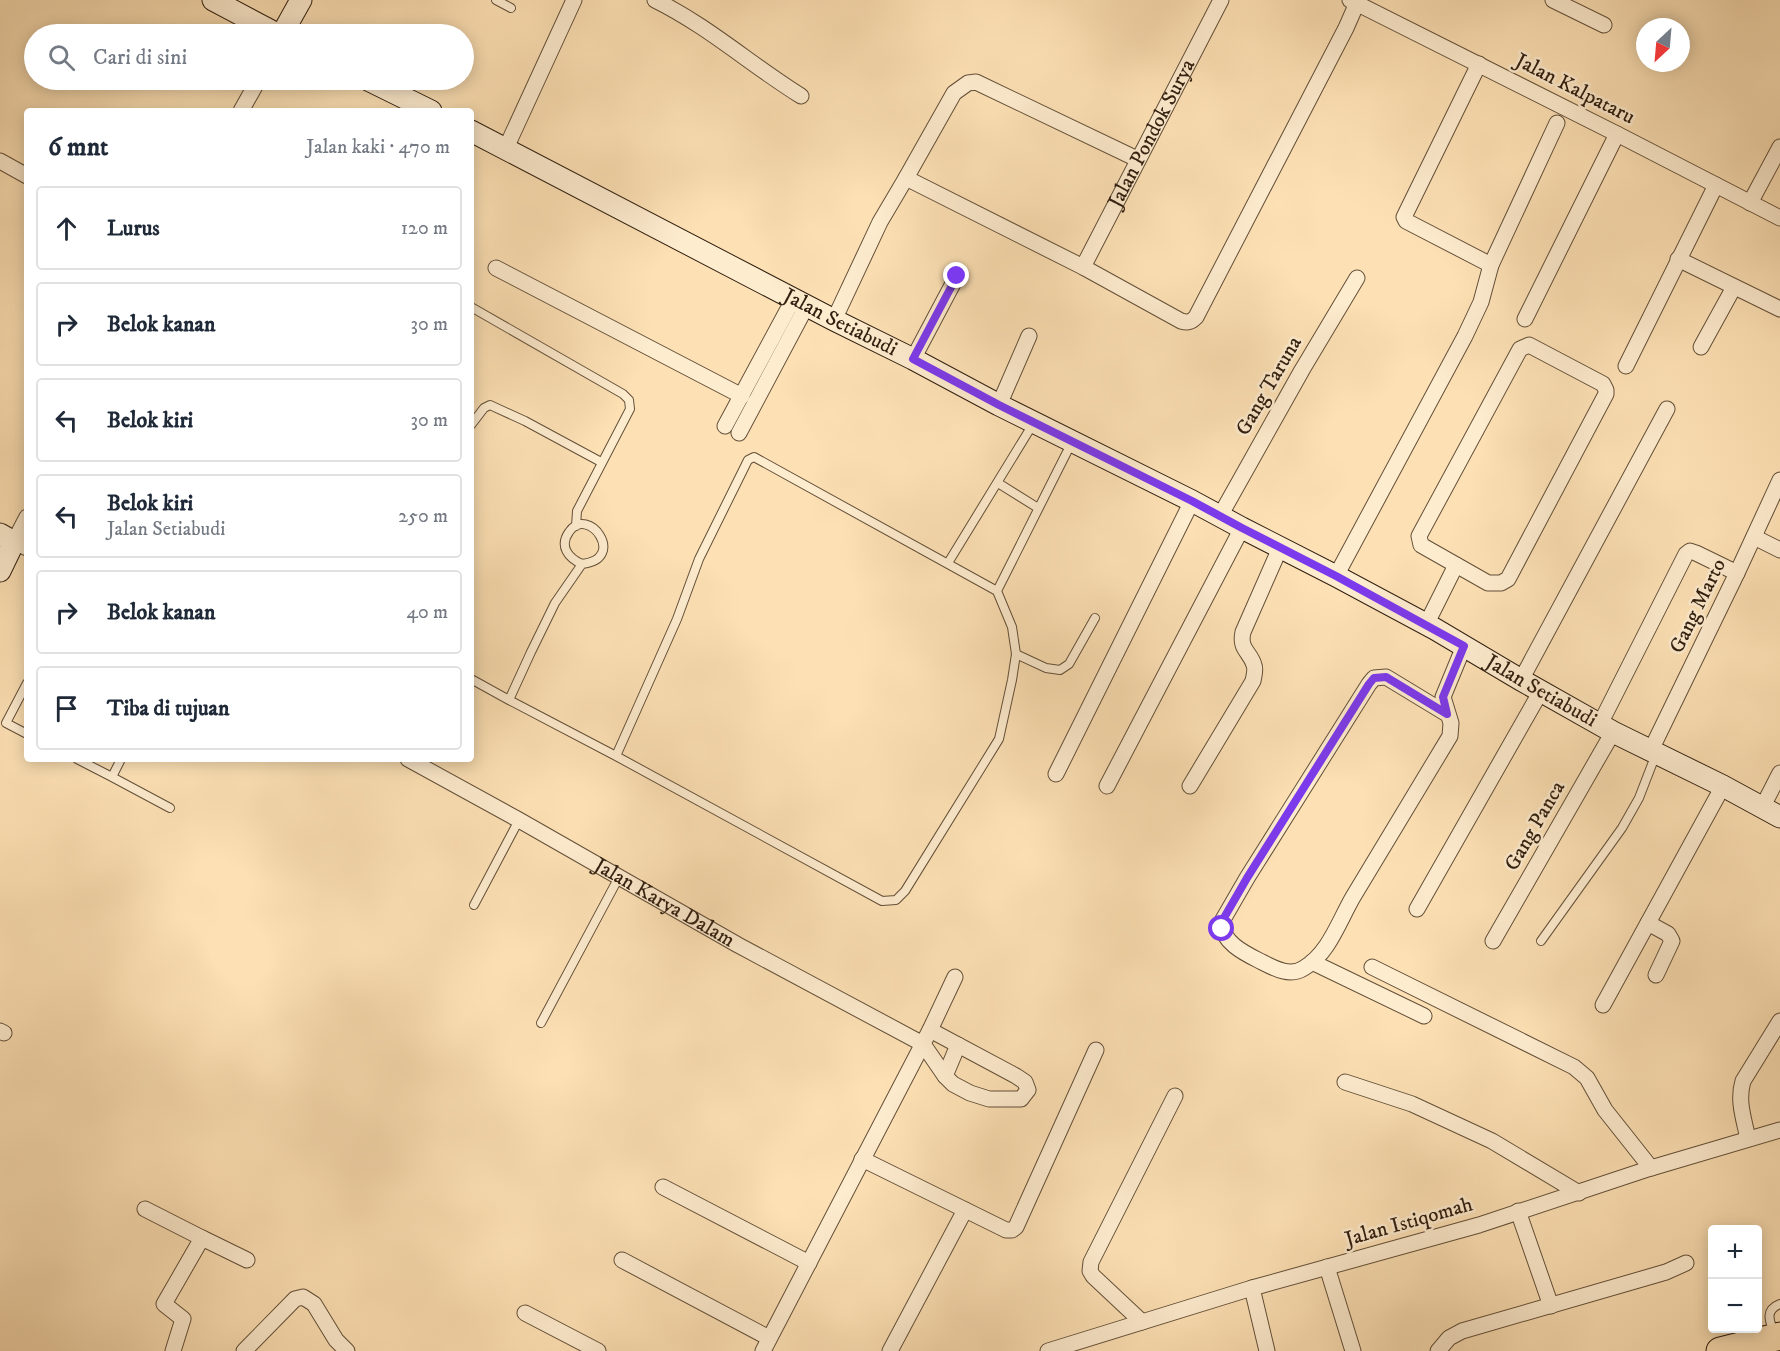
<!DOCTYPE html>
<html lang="id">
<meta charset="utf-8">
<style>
body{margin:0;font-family:"IM FELL DW Pica",serif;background:#f6f6f7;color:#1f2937}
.controls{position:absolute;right:18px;bottom:18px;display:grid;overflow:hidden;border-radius:6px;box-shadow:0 3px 15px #0003}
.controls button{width:54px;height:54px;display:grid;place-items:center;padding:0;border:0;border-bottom:2px solid #e0e1e3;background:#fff;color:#1f2937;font:30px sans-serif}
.compass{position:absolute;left:1636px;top:18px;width:54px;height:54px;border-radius:50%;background:#fff;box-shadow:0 3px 15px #0003;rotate:206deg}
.stop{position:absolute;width:18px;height:18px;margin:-14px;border:4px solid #7c3aed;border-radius:50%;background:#fff}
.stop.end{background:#7c3aed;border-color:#fff;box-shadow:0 2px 6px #0008}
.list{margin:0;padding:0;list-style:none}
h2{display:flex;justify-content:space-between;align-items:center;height:78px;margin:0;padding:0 24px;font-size:26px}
h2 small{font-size:20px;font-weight:400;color:#747a83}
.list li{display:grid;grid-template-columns:39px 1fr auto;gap:18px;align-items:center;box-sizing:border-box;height:84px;margin:0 12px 12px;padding:0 12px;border:2px solid #e0e1e3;border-radius:6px}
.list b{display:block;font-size:22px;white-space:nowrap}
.list p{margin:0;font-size:20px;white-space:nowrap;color:#747a83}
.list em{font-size:20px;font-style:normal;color:#747a83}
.icon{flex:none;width:33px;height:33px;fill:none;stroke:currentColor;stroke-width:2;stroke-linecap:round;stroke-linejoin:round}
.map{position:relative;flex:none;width:1780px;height:1351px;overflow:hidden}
.search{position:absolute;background:#fff;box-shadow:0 3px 15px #0003;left:24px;top:24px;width:450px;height:66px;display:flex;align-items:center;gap:15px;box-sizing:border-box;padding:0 21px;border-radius:33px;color:#747a83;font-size:22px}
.panel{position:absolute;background:#fff;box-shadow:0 3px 15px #0003;left:24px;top:108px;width:450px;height:654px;border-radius:6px}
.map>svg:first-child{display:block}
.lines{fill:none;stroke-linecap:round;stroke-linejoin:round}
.lane-casing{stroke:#634f38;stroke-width:10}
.street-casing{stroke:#634f38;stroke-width:17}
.secondary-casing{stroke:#301e0f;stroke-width:23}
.highway-casing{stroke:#301e0f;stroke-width:29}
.lane{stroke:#feeccf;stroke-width:8}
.street{stroke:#feeccf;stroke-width:15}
.secondary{stroke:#feeccf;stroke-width:21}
.highway{stroke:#fde1b5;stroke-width:27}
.route{stroke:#7c3aed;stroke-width:8}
.labels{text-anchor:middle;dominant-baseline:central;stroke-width:5;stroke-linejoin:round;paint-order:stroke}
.street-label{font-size:21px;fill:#301e0f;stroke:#feeccf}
</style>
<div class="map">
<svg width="1780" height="1351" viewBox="0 0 1780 1351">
<rect width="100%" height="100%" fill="#fde1b5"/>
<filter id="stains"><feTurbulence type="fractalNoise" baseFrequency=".00333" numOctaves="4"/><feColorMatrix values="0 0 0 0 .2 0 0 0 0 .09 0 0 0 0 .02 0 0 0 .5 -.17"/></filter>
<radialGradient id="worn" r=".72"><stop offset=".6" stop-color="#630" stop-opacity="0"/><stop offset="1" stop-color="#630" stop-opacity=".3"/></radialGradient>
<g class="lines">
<defs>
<path id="lane" d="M496,0l15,8
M471,307l152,87 6,6 1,9 -53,102 -1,15
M471,425l13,-17 6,-3 35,16 76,41
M998,483l40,25
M948,563l85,-139
M582,564c-14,-6 -23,-18 -13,-32 19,-28 59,27 13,32l-27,39 -24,49 -22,48 107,56 266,145 14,-1 9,-9 94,-152 13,-59 4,-26 -4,-27 -15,-36 -243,-134 -6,3 -49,99 -22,60 -61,137
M997,591l75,-149
M1016,654l30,14 14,2 9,-6 26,-46
M471,679l38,21
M27,683l-21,40 21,11
M77,759l35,18 9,-18
M112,777l58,31
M474,905l45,-85
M1541,941l81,-113 17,-30 17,-44
M541,1023l78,-146
M1774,1333c-5,-13 -9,-23 6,-29"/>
<g id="street">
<path d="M655,0c53,26 96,65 146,96"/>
<path d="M1350,0l267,134 163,84"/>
<path d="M1553,0l51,25"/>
<path d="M1479,64l-75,153 2,4 85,44"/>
<path d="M241,111l14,-25"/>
<path d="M506,148l68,-148"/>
<path d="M0,161l27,15"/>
<path d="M906,178l48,-85 14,-10 8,-1 161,77"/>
<path d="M1750,203l30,-56"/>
<path d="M1678,259l102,50"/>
<path id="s1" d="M1083,267l138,-267"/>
<path d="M496,268l246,128"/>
<path d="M1525,319l92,-185"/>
<path d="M834,320l46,-98 26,-44 177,89 98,54c7,2 10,1 15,-4l150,-289 11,-25"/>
<path d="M1529,345l74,39 3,6v4l-98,185 -7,4h-13l-67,-38 -2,-9 101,-187z"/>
<path d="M1701,347l33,-60"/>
<path d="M913,359l44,-83"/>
<path d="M1626,366l90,-181"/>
<path d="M999,405l30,-69"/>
<path d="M725,426l69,-128"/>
<path d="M739,433l68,-128"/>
<path d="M1220,516l82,-146 55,-92"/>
<path d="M27,517l-13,25 13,6"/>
<path d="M1754,537l26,13"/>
<path d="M1336,576l129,-240 16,-34 10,-37 66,-142"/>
<path d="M1426,625l30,-60"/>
<path d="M1521,680l146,-271"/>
<path d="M1447,714l-61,-37 -12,1 -5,6 -122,194 -26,45c2,19 21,29 37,37 14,7 31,18 46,8 25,-15 35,-47 49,-71 32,-53 64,-107 97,-161l1,-13 -8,-26 21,-51"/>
<path d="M1600,724l86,-170 4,-3 6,2 41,20"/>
<path d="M1651,750l86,-177 43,-93"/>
<path id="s2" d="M408,759l111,61 219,125 185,99 22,32 8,8 17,9 19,6h32l7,-9 -3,-8 -9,-6 -86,-46"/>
<path d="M1056,774l136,-273"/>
<path d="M1107,786l135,-258"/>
<path d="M1190,786l63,-105c1,-6 3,-11 1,-16 -4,-14 -15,-15 -11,-33l37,-84"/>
<path d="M1762,808l18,-35"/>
<path d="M1417,909l124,-218"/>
<path d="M1648,923l20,11 4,7 -16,34"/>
<path d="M1493,941l120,-209"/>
<path d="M1312,962l112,54"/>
<path d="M1372,967l202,100 13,11 18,32 46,58"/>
<path d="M1603,1005l120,-219"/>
<path d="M0,1031l4,2"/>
<path d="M945,1076l13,-31"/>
<path d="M1345,1082l67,22 80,37 87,52"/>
<path d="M1748,1139c-4,-20 -11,-38 -5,-58l37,-60"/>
<path d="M862,1159l144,71h6l4,-3 80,-177"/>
<path d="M663,1187l146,76"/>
<path d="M145,1209l57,29 -38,66 19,15 -10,32"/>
<path d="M1518,1211l33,95"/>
<path d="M202,1238l45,22"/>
<path d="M622,1260l147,78"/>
<path d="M1327,1267l26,84"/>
<path d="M1252,1288l15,63"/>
<path d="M525,1313l73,38"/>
<path d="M1142,1322l-49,-46 -3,-5 1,-9 84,-166"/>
<path d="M244,1351l51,-52 8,-2 11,7 22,36 11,11"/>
<path d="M763,1351l167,-321 25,-53"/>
<path d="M890,1351l75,-141"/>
<path d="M1048,1351l204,-63 227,-63 172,-57 129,-38"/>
<path d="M1438,1351l11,-13 13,-7 204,-59 20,-9"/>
</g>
<g id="secondary">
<path d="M213,0l64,34"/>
<path d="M282,34l19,-34"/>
<path d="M368,80l63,31"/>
<path id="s3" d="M471,131l363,189 79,39 86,46 193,96 50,27 94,48 99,53 86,51 92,52 110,54 57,31"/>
<path d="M0,534l14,8 -14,29"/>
</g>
<path id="highway" d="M1720,1351l60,-15"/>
</defs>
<use href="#lane" class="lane-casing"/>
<use href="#street" class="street-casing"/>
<use href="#secondary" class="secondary-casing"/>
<use href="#highway" class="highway-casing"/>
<use href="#lane" class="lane"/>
<use href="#street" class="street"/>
<use href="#secondary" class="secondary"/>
<use href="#highway" class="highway"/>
</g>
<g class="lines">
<path class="route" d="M957,276l-44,83 86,46 193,96 50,27 94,48 128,70 -21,51 4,17 -61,-37 -12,1 -5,6 -122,194 -26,45 1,6"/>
</g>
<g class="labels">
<g class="street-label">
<text transform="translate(1575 89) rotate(27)">Jalan Kalpataru</text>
<text stroke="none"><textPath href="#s1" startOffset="150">Jalan Pondok Surya</textPath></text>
<text stroke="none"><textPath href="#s3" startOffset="416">Jalan Setiabudi</textPath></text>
<text transform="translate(1269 386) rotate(-60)">Gang Taruna</text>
<text transform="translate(1698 606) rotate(-64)">Gang Marto</text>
<text stroke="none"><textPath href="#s3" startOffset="1208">Jalan Setiabudi</textPath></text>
<text transform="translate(1535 826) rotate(-60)">Gang Panca</text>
<text stroke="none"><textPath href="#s2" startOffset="294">Jalan Karya Dalam</textPath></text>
<text transform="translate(1409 1222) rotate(-16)">Jalan Istiqomah</text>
</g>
</g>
<rect width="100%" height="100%" filter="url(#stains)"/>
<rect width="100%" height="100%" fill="url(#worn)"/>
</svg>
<div class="controls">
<button>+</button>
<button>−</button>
</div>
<svg class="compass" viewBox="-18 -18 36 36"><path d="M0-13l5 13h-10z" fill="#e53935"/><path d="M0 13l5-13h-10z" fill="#747a83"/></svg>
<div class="stop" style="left:1222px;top:929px"></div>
<div class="stop end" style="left:957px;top:276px"></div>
<div class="search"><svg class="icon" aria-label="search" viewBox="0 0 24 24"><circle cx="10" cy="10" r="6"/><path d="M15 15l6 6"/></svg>Cari di sini</div>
<section class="panel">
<h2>6 mnt<small>Jalan kaki · 470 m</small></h2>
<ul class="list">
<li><svg class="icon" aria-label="ahead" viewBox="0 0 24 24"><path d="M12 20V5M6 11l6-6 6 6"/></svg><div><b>Lurus</b></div><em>120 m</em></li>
<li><svg class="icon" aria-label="right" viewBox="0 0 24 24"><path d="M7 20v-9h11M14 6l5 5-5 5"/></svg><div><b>Belok kanan</b></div><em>30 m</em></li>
<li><svg class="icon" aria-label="left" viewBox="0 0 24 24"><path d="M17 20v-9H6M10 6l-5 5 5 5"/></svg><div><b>Belok kiri</b></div><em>30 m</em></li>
<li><svg class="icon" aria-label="left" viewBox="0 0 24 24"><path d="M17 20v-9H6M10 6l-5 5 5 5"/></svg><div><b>Belok kiri</b><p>Jalan Setiabudi</p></div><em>250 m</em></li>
<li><svg class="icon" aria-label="right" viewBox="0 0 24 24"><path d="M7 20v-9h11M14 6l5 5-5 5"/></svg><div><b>Belok kanan</b></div><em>40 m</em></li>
<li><svg class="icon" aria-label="arrive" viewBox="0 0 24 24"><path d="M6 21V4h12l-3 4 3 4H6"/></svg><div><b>Tiba di tujuan</b></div></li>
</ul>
</section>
</div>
